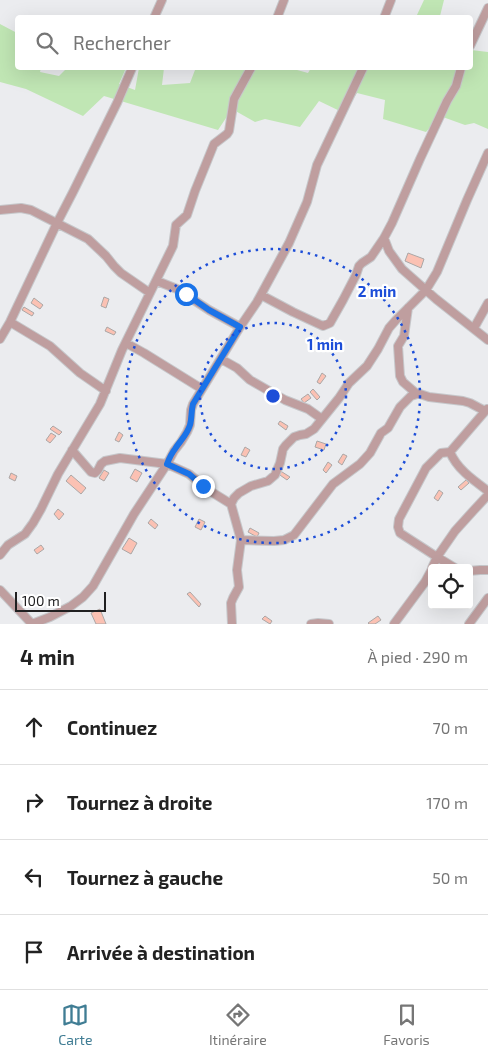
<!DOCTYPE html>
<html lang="fr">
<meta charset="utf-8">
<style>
body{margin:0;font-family:"Exo 2",sans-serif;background:#f6f6f6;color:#222}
.controls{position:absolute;right:15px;bottom:15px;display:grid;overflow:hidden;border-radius:5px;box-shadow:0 5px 20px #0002}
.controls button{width:45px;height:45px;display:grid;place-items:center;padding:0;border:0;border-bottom:1px solid #e0e0e0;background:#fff;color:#222;font:25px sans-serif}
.scale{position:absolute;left:15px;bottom:12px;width:91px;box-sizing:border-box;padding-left:5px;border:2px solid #202021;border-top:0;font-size:14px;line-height:18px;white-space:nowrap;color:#202021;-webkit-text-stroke:4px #fff;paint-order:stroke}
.stop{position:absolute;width:15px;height:15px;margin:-11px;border:4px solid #1a73e8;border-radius:50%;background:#fff}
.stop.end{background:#1a73e8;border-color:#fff;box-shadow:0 1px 5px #0008}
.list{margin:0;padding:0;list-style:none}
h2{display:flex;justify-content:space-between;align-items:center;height:65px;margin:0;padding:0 20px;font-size:21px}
h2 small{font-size:16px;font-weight:400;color:#767676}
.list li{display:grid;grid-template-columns:32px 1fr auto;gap:15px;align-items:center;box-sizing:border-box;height:75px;padding:0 20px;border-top:1px solid #e0e0e0}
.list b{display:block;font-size:19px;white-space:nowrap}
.list em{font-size:16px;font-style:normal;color:#767676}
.icon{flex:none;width:28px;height:28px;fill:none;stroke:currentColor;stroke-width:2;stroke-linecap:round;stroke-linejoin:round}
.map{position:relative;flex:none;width:488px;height:624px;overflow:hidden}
.search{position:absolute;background:#fff;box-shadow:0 5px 20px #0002;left:15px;right:15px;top:15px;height:55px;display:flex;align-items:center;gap:12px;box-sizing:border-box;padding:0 18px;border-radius:5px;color:#767676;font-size:19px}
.sheet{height:365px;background:#fff}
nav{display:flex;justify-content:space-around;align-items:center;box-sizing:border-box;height:70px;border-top:1px solid #e0e0e0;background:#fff;font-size:14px;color:#767676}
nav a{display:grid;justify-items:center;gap:2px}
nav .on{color:#407d94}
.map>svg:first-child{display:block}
.green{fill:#c0e6b4}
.building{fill:#fbc1b3;stroke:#aba7a6}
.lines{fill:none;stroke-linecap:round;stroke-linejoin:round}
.minor-casing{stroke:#c6c7ca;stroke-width:10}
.minor{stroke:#bf9e9f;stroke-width:8}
.route{stroke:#1a73e8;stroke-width:6}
.ring{fill:none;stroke:#1d4ed8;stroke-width:2.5;stroke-dasharray:2.5 5}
.centre{fill:#1d4ed8;stroke:#fff;stroke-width:2.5}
.ring-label{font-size:15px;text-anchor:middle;font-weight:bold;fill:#1d4ed8;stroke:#fff;stroke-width:4.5;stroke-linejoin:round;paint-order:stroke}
</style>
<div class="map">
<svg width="488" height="624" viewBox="0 0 488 624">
<rect width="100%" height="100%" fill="#ebecef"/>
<path class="green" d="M424,0h20l-4,16 3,1h-27z
M0,24l17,9 1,35h23l-1,4 19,4 8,-8h59l-7,16 16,6 4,-22h25l-2,17 28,-2 5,-13 -4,-2h99l18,5 3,-5h159l1,-18 17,2v77l-14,-6 -9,2 -25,-9 -14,16 -43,-13 2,-19 -28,-7 -13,20 -25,-12 -19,26 -35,-8 -10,3 -23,-13 -14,21 -114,-34 -21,20 -57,-27 -26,-7z"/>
<path class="building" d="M408,253l16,6 -3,9 -16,-7z
M104,297l5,2 -3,9 -5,-2z
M34,298l9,7 -3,4 -9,-6z
M24,307l10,6 -2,3 -10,-6z
M107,327l9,5 -2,3 -9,-4z
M322,373l4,3 -6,8 -3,-2z
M313,389l7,8 -3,3 -7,-8z
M308,394l3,4 -7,5 -3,-4z
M280,421l8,5 -2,4 -8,-6z
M53,426l9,6 -3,3 -9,-6z
M119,432l4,3 -4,7 -4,-2z
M51,433l5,3 -6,7 -4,-3z
M317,441l9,3 -2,6 -9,-3z
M245,447l5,3 -4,7 -5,-2z
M343,454l4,2 -5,9 -4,-3z
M328,462l4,3 -6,8 -3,-3z
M135,469l7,4 -5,9 -7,-4z
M104,470l5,3 -5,8 -5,-3z
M279,470l11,7 -3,3 -10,-7z
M11,473l6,3 -2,5 -6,-3z
M71,475l15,13 -5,6 -15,-13z
M466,480l3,3 -8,7 -3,-3z
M439,490l4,3 -5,8 -4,-3z
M58,509l6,5 -5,6 -5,-6z
M151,519l7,6 -3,4 -7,-6z
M199,519l6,3 -4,8 -6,-3z
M250,528l9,5 -2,4 -9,-5z
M129,538l8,5 -6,11 -9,-5z
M41,545l3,4 -7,5 -3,-4z
M190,592l11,12 -2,3 -12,-13z
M100,609l6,15h-10l-5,-11z
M265,616l7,5 -2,3 -8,-5z
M378,616l3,4 -6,4h-6l-1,-1z"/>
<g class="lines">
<defs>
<path id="minor" d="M154,18l8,-18
M277,18l7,-18
M384,18l7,-18
M470,46l18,-38
M0,210l21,-2 10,2 57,29 18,17 8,10 7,7 29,20
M384,238l5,13 13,18 34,30 52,41
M157,281l20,8 32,21 31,17
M261,295l32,17 30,14 7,-3 13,-23 13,-25 3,-9 3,-3 9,-6 13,-19 8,-15 28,-64 27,-58 9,-15 5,-18
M408,308l-4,28 -6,10 2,30 3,6 14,12
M10,322l40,24 30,27 26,18
M474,328l14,-25
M0,339l10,-17 47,-99 16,-31 44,-89 15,-35
M126,343l18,10 58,36
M221,359l16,9 13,12 35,20 23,9 14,10
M72,450l19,22 4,1 3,-3 3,-6 4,-3 15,-3 47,6 22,10 21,17 21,13 10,36 -4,30 2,17 -6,11 -2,5 1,21
M450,452c7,17 23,28 38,39
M231,504l3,-6 5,-5 12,-7 17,-5 7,-6 5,-12 3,-14 3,-4 8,-8 6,-2 6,-1 8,-5 25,-31 10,-15 18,-17 11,-17 11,-21 7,-8 30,-30 11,-18 30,-72 21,-47
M241,540l33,1 10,-1 10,-5 39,-51 27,-20 10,-11 11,-20 7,-5 12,-21 11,-11 6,-2h3l9,3 34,4 7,2 15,8
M0,555l8,-10 17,-11 8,-11 8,-14 17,-35 42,-70 22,-54 51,-104 3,-21 11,-10 8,-24 19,-47 13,-10 2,-3 5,-32 17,-31
M432,568l5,-11 18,-26 19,-21 14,-15
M455,568l-18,-11 -37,-24 -2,-6 1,-8 27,-51 15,-15 9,-1 37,-43
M469,571l11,-1h8
M0,590l32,34
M32,624l18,-7 21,-11 12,-9 10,-11 41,-72 33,-50 7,-13 7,-9 6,-10 3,-7 1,-15 2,-6 47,-77 17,-25 32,-59 18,-41 10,-37 46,-97
M311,624l7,-1 11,1
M394,624l31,-42 7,-13
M469,624l19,-26"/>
</defs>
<use href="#minor" class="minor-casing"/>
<use href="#minor" class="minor"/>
</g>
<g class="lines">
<path class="route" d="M186,294l23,16 31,17 -47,77c-2,7 -1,14 -3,21 -3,10 -10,16 -15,24 -4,5 -6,10 -8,15l22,10 14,12"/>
</g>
<g class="ring">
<circle cx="273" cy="396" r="73"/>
<circle cx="273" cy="396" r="147"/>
</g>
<circle cx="273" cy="396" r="8" class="centre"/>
<g class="ring-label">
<text x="377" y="297">2 min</text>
<text x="325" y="350">1 min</text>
</g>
</svg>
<div class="controls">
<button><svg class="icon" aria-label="locate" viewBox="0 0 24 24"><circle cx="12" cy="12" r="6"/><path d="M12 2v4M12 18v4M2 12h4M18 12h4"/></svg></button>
</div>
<div class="scale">100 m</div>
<div class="stop" style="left:186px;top:294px"></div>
<div class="stop end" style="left:203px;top:486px"></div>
<div class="search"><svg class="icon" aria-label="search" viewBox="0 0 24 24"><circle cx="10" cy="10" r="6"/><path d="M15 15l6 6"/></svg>Rechercher</div>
</div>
<section class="sheet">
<h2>4 min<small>À pied · 290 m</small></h2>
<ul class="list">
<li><svg class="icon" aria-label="ahead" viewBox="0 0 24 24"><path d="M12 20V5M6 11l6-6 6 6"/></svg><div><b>Continuez</b></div><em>70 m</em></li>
<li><svg class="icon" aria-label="right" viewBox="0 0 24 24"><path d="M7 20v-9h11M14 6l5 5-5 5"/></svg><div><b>Tournez à droite</b></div><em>170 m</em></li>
<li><svg class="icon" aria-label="left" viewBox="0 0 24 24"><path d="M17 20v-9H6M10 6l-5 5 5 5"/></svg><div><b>Tournez à gauche</b></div><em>50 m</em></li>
<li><svg class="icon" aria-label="arrive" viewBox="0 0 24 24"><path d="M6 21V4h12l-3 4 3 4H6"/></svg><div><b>Arrivée à destination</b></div></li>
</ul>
</section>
<nav>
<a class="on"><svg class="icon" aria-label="map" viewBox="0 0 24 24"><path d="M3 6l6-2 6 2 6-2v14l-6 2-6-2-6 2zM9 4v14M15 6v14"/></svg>Carte</a>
<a><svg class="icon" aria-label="directions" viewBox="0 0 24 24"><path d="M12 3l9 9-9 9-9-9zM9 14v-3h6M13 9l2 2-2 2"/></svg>Itinéraire</a>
<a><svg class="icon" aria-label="saved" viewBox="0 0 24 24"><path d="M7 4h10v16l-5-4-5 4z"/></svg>Favoris</a>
</nav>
